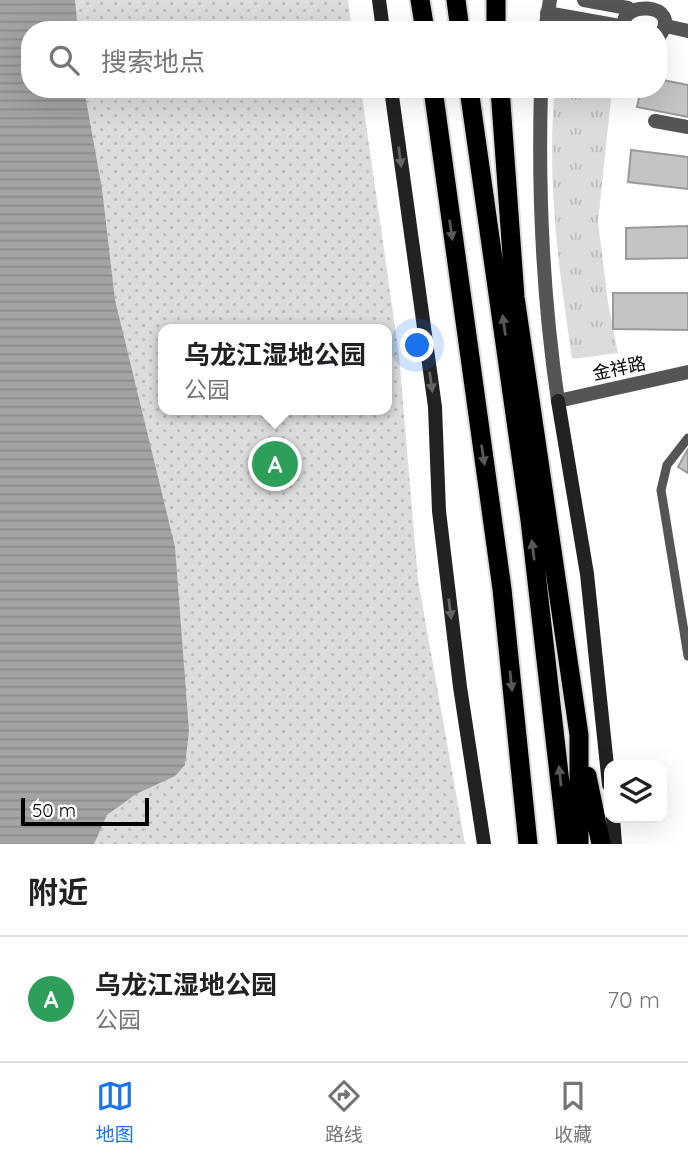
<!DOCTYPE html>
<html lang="zh">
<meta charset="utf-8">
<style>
body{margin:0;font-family:Quicksand,"Noto Sans SC",sans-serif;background:#f2f2f2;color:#202124}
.controls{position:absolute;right:21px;bottom:21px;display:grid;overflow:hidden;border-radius:14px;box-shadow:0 7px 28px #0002}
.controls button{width:63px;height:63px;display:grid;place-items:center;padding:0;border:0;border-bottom:2px solid #e0e0e0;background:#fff;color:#202124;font:35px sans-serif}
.scale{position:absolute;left:21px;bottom:18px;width:128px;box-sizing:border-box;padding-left:7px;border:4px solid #000;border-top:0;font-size:19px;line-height:24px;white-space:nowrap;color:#000;-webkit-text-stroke:5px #fff;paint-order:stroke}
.you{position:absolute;left:418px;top:346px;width:24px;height:24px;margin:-18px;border:5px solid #fff;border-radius:50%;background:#1a73e8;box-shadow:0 0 0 10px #1a73e833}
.badge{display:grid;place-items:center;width:46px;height:46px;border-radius:50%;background:#1a73e8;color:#fff;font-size:23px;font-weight:700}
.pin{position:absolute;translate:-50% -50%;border:4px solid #fff;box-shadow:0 2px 7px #0006}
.popup{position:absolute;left:158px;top:324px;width:234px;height:91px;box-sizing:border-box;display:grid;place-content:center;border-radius:14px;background:#fff;filter:drop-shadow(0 2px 5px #0005);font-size:23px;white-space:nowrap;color:#757577}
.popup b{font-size:26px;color:#202124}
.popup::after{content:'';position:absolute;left:50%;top:100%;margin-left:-14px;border:14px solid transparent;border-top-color:#fff}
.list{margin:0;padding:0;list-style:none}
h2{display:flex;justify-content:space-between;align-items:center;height:91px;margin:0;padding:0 28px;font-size:30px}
h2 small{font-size:23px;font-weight:400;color:#757577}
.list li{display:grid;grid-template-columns:46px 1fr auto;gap:21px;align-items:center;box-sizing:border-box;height:126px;padding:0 28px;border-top:2px solid #e0e0e0}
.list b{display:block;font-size:26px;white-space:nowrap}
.list p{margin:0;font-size:23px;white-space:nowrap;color:#757577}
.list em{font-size:23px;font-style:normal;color:#757577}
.icon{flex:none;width:38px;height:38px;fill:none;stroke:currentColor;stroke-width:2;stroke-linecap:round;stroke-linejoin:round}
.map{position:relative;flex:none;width:688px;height:844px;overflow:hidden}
.search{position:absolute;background:#fff;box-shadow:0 7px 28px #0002;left:21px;right:21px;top:21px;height:77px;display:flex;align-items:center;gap:18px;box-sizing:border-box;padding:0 24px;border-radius:28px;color:#757577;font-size:26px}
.sheet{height:217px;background:#fff}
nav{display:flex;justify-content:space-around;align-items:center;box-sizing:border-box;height:98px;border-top:2px solid #e0e0e0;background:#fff;font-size:19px;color:#757577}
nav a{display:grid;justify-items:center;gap:4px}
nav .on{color:#1a73e8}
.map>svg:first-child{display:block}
.grass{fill:url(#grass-tufts)}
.park{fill:url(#park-dots);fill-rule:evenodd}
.water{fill:url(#water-rules)}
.building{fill:#c4c4c4;stroke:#999;stroke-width:2}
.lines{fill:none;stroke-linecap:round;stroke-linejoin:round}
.trunk-casing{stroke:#dbdbdb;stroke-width:23}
.service{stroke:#555;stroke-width:9}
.minor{stroke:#555;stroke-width:14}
.tertiary{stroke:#555;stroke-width:14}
.secondary{stroke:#222;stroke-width:14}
.trunk{stroke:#000;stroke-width:19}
.oneway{fill:#646464}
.oneway2{fill:#595959}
.labels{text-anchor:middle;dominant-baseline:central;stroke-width:7;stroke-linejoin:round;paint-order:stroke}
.street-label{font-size:18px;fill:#000;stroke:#fff}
</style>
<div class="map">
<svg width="688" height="844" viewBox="0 0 688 844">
<defs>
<pattern id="grass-tufts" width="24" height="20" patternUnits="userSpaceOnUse" patternTransform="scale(1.75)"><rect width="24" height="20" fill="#dcdcdc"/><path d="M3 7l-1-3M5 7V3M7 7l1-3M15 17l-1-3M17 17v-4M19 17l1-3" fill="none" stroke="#bbb"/></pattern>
<pattern id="park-dots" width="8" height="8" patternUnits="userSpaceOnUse" patternTransform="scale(1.75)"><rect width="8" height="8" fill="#dcdcdc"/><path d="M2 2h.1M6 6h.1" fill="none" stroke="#bbb" stroke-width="1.8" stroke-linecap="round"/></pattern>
<pattern id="water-rules" width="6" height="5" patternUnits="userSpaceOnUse" patternTransform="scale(1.75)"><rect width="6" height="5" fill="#a3a3a3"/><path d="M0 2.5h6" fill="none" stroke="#8b8b8b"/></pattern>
</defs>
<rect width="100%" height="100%" fill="#fff"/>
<path class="grass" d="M555,89h57l-14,133 10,80 10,51 -46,6c-13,-89 -26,-179 -17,-270z"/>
<path class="park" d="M49,0h299l4,30h-298z
M64,89h297l38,266 19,225 47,264h-380l-85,-260zM163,329h224v81h-224z"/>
<path class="water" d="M0,0h75l3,30h-48v59h54l18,100 13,111 60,247 14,184 -4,34 -10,11 -39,18 -29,21 -13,29h-94z"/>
<path class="building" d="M658,79l30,6v32l-51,-10 4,-18h17z
M631,150l57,7v32l-60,-7z
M688,226v32l-62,1v-31z
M613,293h75v37l-75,-1z
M688,449v24l-10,-6z"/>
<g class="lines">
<defs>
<path id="trunk" d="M420,0l5,30
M456,0l4,30
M496,30v-30
M433,89l69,500 26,255
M469,89l61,431 37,324
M500,89l15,208 64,438v109
M587,776l14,68"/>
</defs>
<use href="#trunk" class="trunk-casing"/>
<path class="service" d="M688,438l-21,27 -6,25 27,166"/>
<path class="minor" d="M584,0l44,8
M547,13l78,14
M666,26l22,5
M626,30c-15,-30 62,-30 32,8
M655,121l33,6"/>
<path class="tertiary" d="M545,30l5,-30
M541,89c-3,104 2,210 17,312l130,-29"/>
<path class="secondary" d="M379,0l4,30
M391,89l44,318 4,104 21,176 24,157
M558,401l29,173 22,211
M613,818l2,26"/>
<use href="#trunk" class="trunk"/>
</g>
<defs><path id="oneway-solid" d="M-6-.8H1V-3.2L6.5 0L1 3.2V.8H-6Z" transform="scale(1.75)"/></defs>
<g class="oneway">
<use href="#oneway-solid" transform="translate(400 157) rotate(82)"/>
<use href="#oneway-solid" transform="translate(431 382) rotate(82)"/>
<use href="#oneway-solid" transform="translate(450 609) rotate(83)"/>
</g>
<g class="oneway2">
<use href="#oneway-solid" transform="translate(451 230) rotate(82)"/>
<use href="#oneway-solid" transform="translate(504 325) rotate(-98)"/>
<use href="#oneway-solid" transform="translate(483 455) rotate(82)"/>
<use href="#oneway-solid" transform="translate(533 550) rotate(-97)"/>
<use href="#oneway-solid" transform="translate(511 681) rotate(84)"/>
<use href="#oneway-solid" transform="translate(560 776) rotate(-96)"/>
</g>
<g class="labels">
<g class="street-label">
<text transform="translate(619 368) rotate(-12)">金祥路</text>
</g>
</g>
</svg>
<div class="controls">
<button><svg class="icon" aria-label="layers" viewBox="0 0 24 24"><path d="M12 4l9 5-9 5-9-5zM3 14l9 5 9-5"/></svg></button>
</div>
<div class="scale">50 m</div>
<div class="you"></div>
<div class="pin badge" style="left:275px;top:464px;background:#2e9e5b">A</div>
<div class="popup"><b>乌龙江湿地公园</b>公园</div>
<div class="search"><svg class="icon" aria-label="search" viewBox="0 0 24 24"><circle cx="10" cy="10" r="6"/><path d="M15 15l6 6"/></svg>搜索地点</div>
</div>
<section class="sheet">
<h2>附近<small></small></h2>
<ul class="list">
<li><span class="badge" style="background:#2e9e5b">A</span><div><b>乌龙江湿地公园</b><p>公园</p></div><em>70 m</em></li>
</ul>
</section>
<nav>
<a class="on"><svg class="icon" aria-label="map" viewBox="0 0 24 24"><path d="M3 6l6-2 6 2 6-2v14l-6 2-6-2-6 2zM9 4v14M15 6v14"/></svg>地图</a>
<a><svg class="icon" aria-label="directions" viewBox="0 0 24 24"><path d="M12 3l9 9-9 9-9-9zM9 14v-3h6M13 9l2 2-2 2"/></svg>路线</a>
<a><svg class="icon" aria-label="saved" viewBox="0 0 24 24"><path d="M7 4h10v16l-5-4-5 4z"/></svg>收藏</a>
</nav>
